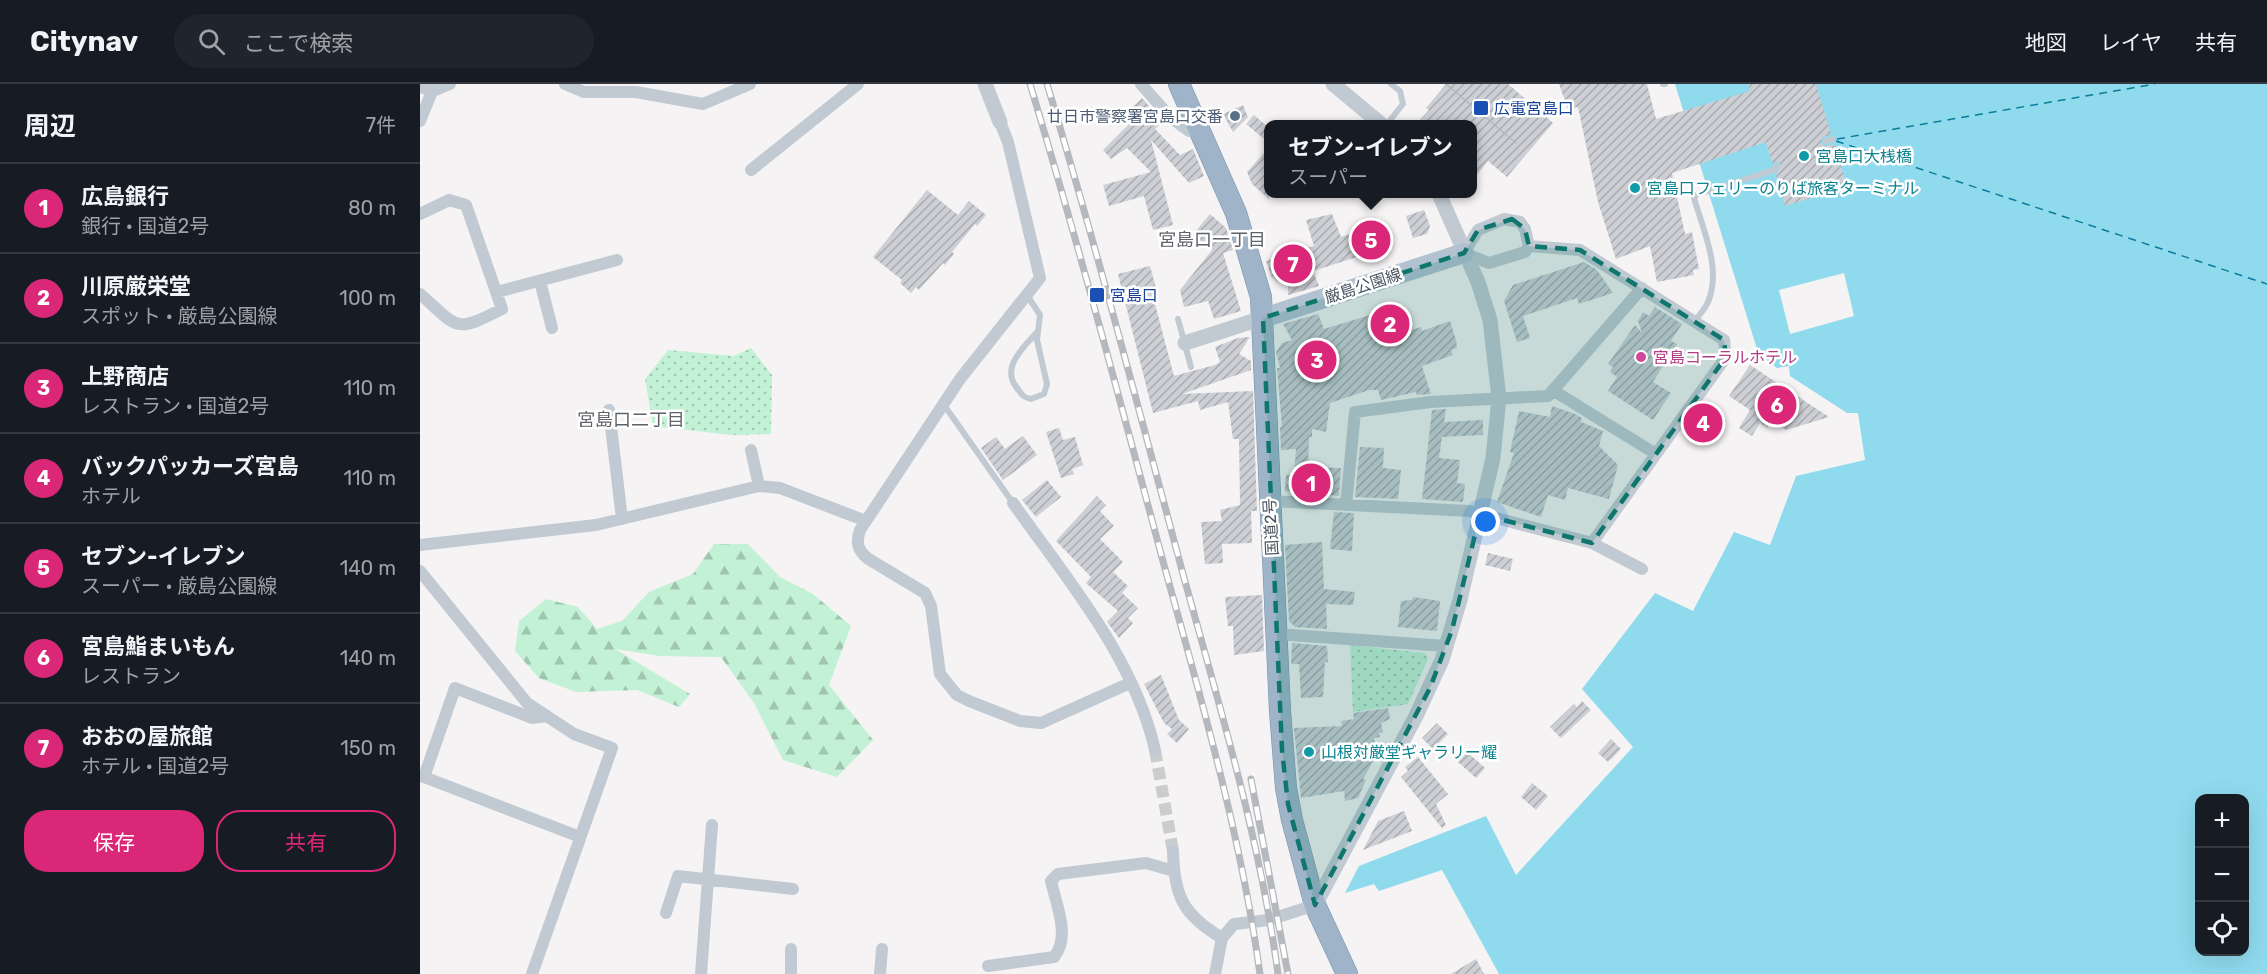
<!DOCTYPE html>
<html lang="ja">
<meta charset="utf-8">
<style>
body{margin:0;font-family:Rubik,"Noto Sans JP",sans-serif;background:#20242c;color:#f1f3f6}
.controls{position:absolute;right:18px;bottom:18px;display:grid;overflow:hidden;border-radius:12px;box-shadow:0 6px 24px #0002}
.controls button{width:54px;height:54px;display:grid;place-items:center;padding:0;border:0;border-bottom:2px solid #363941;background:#171b24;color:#f1f3f6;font:30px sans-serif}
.you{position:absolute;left:1066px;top:438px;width:21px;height:21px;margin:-15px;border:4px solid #fff;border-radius:50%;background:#1a73e8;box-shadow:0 0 0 9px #1a73e833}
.badge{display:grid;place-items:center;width:39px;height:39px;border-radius:50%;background:#db2777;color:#fff;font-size:20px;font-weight:700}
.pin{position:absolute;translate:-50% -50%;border:3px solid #fff;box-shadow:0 2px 6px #0006}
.popup{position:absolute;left:844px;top:36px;width:213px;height:78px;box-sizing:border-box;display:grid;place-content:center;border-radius:12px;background:#171b24;filter:drop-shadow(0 2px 4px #0005);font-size:20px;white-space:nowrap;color:#9ea1a6}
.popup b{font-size:22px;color:#f1f3f6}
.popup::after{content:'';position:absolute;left:50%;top:100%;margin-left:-12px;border:12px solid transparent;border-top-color:#171b24}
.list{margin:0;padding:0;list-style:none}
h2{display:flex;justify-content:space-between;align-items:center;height:78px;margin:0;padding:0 24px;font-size:26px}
h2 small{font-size:20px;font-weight:400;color:#9ea1a6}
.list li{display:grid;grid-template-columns:39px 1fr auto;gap:18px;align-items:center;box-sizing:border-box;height:90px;padding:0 24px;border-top:2px solid #363941}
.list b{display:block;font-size:22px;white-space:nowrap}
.list p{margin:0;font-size:20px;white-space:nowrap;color:#9ea1a6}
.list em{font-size:20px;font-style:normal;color:#9ea1a6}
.actions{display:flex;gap:12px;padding:18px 24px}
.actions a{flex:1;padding:14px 0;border:2px solid #db2777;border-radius:24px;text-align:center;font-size:21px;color:#db2777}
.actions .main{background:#db2777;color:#fff}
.icon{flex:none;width:33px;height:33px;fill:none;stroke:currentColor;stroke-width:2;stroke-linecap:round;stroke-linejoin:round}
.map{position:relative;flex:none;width:1847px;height:890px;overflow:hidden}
header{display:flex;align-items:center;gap:36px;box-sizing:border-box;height:84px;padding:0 30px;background:#171b24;border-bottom:2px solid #363941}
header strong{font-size:28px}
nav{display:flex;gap:33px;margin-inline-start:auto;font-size:21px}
.search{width:420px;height:54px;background:#20242c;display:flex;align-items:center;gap:15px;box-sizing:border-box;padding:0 21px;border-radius:33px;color:#9ea1a6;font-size:22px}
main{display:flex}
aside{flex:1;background:#171b24}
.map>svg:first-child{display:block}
.green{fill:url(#green-dots)}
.forest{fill:url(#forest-firs)}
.water{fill:#90daee;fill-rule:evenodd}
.pier{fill:#f5f3f3}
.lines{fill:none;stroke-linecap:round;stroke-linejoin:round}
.ferry{stroke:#0c7c9b;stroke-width:1.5;stroke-dasharray:8 6;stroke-linecap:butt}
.building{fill:url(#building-hatch)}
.minor-tunnel{stroke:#caccce;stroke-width:12;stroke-dasharray:12 6;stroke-linecap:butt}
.trunk-casing{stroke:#7690ad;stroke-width:22}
.service{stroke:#c1cad2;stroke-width:6}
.minor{stroke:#c1cad2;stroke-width:12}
.tertiary{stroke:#c1cad2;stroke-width:15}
.primary{stroke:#b3c2d1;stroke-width:20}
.trunk{stroke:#9fb4c9;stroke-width:21}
.tram{stroke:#b5b8bd;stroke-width:1.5}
.rail-casing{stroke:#b5b8bd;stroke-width:7}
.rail{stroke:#fff;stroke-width:4.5;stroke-dasharray:14;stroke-linecap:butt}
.marked{fill:#0f766e;fill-opacity:0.2;stroke:#0f766e;stroke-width:4.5;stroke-dasharray:12 8;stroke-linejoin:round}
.transit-dot{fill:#1a4fb4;stroke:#fff;stroke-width:2}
.service-dot{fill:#5c6f8a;stroke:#fff;stroke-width:2}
.culture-dot{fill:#0f9aa8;stroke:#fff;stroke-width:2}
.hotel-dot{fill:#d1479c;stroke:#fff;stroke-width:2}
.labels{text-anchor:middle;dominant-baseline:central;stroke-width:5;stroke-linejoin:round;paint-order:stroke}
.transit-label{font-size:16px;fill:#164399;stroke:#fff;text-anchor:start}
.service-label{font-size:16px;fill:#4e5e75;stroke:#fff;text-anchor:end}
.culture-label{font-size:16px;fill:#0d838f;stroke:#fff;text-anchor:start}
.street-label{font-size:16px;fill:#4a5661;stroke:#fff}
.hotel-label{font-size:16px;fill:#b23c85;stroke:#fff;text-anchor:start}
.neighbourhood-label{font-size:18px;fill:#5f6368;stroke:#fff}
</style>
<header>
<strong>Citynav</strong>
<div class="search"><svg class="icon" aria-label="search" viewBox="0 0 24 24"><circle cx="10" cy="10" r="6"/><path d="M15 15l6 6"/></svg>ここで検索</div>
<nav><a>地図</a><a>レイヤ</a><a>共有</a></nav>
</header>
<main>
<aside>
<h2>周辺<small>7件</small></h2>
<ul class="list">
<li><span class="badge">1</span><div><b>広島銀行</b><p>銀行 · 国道2号</p></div><em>80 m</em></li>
<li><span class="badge">2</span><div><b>川原厳栄堂</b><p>スポット · 厳島公園線</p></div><em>100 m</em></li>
<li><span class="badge">3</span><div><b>上野商店</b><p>レストラン · 国道2号</p></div><em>110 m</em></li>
<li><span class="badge">4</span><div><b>バックパッカーズ宮島</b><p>ホテル</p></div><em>110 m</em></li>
<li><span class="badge">5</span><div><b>セブン-イレブン</b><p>スーパー · 厳島公園線</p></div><em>140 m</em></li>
<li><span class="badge">6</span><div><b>宮島鮨まいもん</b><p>レストラン</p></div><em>140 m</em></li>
<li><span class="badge">7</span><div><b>おおの屋旅館</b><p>ホテル · 国道2号</p></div><em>150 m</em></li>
</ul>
<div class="actions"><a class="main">保存</a><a>共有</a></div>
</aside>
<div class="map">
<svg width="1847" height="890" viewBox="0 0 1847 890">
<defs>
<pattern id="green-dots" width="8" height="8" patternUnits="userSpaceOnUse" patternTransform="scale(1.5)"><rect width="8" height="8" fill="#c3f1d5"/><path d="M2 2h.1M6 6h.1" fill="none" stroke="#a0c6b0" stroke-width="1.8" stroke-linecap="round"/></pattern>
<pattern id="forest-firs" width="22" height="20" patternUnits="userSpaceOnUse" patternTransform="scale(1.5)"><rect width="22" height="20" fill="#c3f1d5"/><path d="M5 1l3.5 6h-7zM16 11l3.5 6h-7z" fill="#a0c6b0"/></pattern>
<pattern id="building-hatch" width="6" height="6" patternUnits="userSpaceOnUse" patternTransform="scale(1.5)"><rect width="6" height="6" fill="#cdcfd5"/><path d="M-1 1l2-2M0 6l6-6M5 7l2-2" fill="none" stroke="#a8abb0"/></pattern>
</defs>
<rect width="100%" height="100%" fill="#f5f3f3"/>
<path class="green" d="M331,264l21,27 -1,59 -40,1 -78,-9 -8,-47 23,-29 66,6z
M930,561l75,8 3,6 -20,45 -55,8z"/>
<path class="forest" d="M294,460h34l32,33 33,17 38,32 -22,59 44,55 -36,37 -54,-17 -29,-57 -33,-46 -61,-1 -45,-7 75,45 -11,13 -42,-17 -61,2 -37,-14 -24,-27 4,-30 27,-22 32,8 19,22 25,-8 27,-29 44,-18z"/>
<path class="water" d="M1255,0h592v890h-768l-57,-104 -63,21 -5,-7 -29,9 14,-27 127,-50 30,59 117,-128 -51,-58 73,-96 38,18 41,-79 36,13 26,-69 69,-16 -7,-47h-11l-57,-37 -1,-10 -12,2 -13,-10 -3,4zM1780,714h44v154h-44z"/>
<path class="pier" d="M1424,189l10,43 -64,18 -11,-44z"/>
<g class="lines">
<path class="ferry" d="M1417,55l318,-55
M1416,57l431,143"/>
</g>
<path class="building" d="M1026,0h62l45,39 -46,54 -19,-16 -15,19v-56h-57l13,-14 -3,-2z
M1139,0h88l9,35 94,-28 -2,-7h68l15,50 -8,3 -2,6 4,3 9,-2 13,43 -62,19 -9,-31 5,-10 -3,-4 -6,2 -6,-21 -94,31 13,61 7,-2 7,37 -6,1 1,5 -37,7 -7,-36 -34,13 -18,-57 -20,-95 -10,2z
M722,14l21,24 -8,7 25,26 13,-6 11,27 -15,7 -38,-43 22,85 -20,5 -9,-34 -35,10 -6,-21 48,-13 -24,-24 -16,11 -8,-9 29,-29 -7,-7z
M823,21l5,12 -15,15 -10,-18z
M834,31l15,13v15l-23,-19z
M849,63v52l-17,-15 -5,-12z
M507,106l31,25 11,-14 17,14 -9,11 -2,-2 -23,28 2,2 -9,11 -2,-2 -24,27 -3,-3 -5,6 -11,-10 2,-3 -29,-23z
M1004,126l6,16 -3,8 -14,4 -7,-22z
M790,130l16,14 7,22 -10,3 18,58 -27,8 -6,-18 -24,6 -4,-17 32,-40 -17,-13v-5z
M912,130l9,23 36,-12 8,23 -72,23 6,15 -31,9v-17l-11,3 -6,-5 -5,-15 48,-15 -8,-26z
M1164,178l13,8 16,23 -34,11 -2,-6 -54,18 7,22 -13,4 -13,-41 9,-16z
M730,182l6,22 -5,1 23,87 41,-11 5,-3 -5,-15 23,-9 12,-1 -11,17 12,7v9l-69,24 71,-3 4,120h-6l1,32 -30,1 1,19 -18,1 -4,-42 21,-1 -2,-11 20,-5 -1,-66h-6l-5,-37 -28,8 -2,-9 -45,12 -35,-139z
M983,221l8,25 10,-3 1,4 28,-10 6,19 1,8 -6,2 2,5 -31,11 9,28 -14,1 -1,-3 -35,8 -3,-10h-9l-39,13 -4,29 -14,-3v8h-3l-1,30 33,1 -2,28 -54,-5 1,-16 8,1 2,-27 -15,1 -1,-23h2l-5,-59h3l-4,-16 6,-9 10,-3 -9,-16 35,-10 6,15z
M1235,223l27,17 -11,17 6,3 -24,38 18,11 -18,27 -45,-29 9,-14 -7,-5 3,-5 -5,-3 27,-39 7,8 -4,-12 5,-9 6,4z
M1330,281l79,52 -43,13 -14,-9 -5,7 -7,-5 -8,13 -13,-8 11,-18 -21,-14z
M1132,322l23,8 7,4 -1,4 22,9 -4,15 19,19 -9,34 -41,-11 -3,12 -17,-5 -7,22 -44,-15 17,-49 -4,-1 9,-41 31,6z
M1026,325l-2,13 39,-2v15l-41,2 -3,21 21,2 -3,23 8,1 -2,18 -41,-3 10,-89z
M1278,326l23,16 -10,14 -26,-5 7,-9 -3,-3z
M639,344l4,12 12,-3 8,28 -11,4 2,5 -13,4 -15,-46z
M603,352l14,19 -34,25 -22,-32 15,-11 9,12z
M940,363l24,1 -1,20 18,2 -3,29 -43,-2z
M627,396l14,17 -25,20 -14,-17z
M677,412l9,9 -6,6 14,15 -14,13 23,23 -10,10 15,14 -6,7 16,15 -10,10 5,5 -14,15 -12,-16 11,-11 -32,-28 5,-6 -35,-36z
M914,428l20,1 -2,38 -22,-2z
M902,458l2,47 31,3 -2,13 -27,-1 1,25 -32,-2 -6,-6 -4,-76z
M1068,469l25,6 -3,12 -25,-6z
M842,511l2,56 -30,4 -1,-29h-5l-3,-29z
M993,513l27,4 -3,30 -39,-4 3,-26 11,-1z
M872,559l35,3 1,16h-3l-2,35 -22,1 -2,-34h-8z
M741,591l18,45 10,9 -12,14 -10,-9 5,-5 -8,-6 -20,-39z
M1162,617l9,9 -30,28 -11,-11 24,-23 3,3z
M968,624l2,11 -9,4 2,9 -4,1 1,4 -6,1 1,7 -3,1 3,12 -12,21 3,1 -8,18 -13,3 -1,-10 -43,7 -7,-70 48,-2 -1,-5 13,-2 -1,-6z
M1017,639l11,11 -15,15 -11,-11z
M1191,655l10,10 -13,13 -10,-9z
M1047,668l18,16 -9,10 -18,-16z
M998,673l30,37 -12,10 10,21 -4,3 -41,-51 7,-6 -3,-4z
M1112,699l16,13 -12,14 -15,-13z
M984,727l8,20 -49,19 15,-29z
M1056,875l8,15h-33z"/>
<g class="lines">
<path class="minor-tunnel" d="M735,666l18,101"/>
<defs>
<path id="trunk" d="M759,0l57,129 25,84 19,414 6,77 6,32 23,85 32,69"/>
</defs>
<use href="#trunk" class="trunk-casing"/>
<path class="service" d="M1243,0h2
M967,40l16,-20 -3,-13 -9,-7
M1406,57l7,-2
M607,211l13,20 -3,25 10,44 -3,10 -13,5c-7,-1 -10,-5 -14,-11 -17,-21 7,-41 21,-57
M758,235l13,48
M1275,237c4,-6 10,-12 13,-19 14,-32 -5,-73 -14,-104l2,-3 78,-25 2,-4
M524,321l69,98"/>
<path class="minor" d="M145,0l19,8h52l67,12 47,-20
M721,0l30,34 18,13 10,-2
M0,3l13,4 17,-7
M0,37l15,-37
M580,38l8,20 32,136 -80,101 -100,151c-4,12 -3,19 7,28l58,35 6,13 9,68 17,21 12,6 51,20 21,2 89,-40
M331,86l107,-86
M0,130l29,-14 17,5 36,104c-49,25 -43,19 -82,-15
M1084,135l16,3 5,7 4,17 -4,6 -36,11 -25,-10 14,-23z
M120,197l12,47
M77,208l120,-32
M1134,307l102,63
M189,326l13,109
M331,366l8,36
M850,417l199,10 123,32 134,-186 -2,-17 -144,-90 -51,-4
M593,419c53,75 121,154 142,247
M926,421l9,-93 75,-10 118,-6 94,-108
M1172,459l50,26
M0,461l176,-20 163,-39 21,2 86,33
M0,487l107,132 47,31 38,14 -80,226
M856,550l170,12
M127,632l-15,2 -77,-30 -31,89 156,60
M753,767c1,45 10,64 49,87
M246,829l12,-37 115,13
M568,882l66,-9c17,-20 2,-53 -3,-76l7,-7 88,-11 28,8
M281,890l11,-149
M371,890v-25
M460,890l2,-25
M795,890l7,-36 12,-14 35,-4 46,-15"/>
<path class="tertiary" d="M565,0l15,38
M913,0l48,40
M765,259l78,-25
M895,821l101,-189 26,-56 18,-60 33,-142 6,-60 -9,-78 -12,-38 -39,-88"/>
<path class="primary" d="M843,234l201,-65"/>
<use href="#trunk" class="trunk"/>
<path class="tram" d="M1026,0l70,59"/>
<defs>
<path id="rail" d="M610,0c48,159 91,320 134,481 37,134 77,270 96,409
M627,0c49,162 92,326 136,490 36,131 77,264 95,400
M831,695l37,195"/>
</defs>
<use href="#rail" class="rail-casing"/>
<use href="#rail" class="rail"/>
</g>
<path class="marked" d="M1092,135l13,10 4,17 51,4 144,90 2,17 -134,186 -112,-29 -28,116 -22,58 -115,217 -27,-101 -6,-54 -19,-432 201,-65 14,-23z"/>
<g class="transit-dot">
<rect x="1053" y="16" width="16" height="16" rx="3"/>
<rect x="669" y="203" width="16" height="16" rx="3"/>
</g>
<circle class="service-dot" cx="815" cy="32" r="6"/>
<g class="culture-dot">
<circle cx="1384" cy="72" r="6"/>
<circle cx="1215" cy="104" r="6"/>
<circle cx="889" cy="668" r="6"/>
</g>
<circle class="hotel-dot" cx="1221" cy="273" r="6"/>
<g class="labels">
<g class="transit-label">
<text x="1074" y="24">広電宮島口</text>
<text x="690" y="211">宮島口</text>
</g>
<g class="service-label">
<text x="803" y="32">廿日市警察署宮島口交番</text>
</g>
<g class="culture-label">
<text x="1396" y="72">宮島口大桟橋</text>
<text x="1227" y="104">宮島口フェリーのりば旅客ターミナル</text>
<text x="901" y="668">山根対厳堂ギャラリー耀</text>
</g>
<g class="street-label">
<text transform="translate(943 202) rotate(-18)">厳島公園線</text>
<text transform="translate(851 443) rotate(-93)">国道2号</text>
</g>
<g class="hotel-label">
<text x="1233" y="273">宮島コーラルホテル</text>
</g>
<g class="neighbourhood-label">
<text x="792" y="156">宮島口一丁目</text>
<text x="211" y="336">宮島口二丁目</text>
</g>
</g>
</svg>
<div class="controls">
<button>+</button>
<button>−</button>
<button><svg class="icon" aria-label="locate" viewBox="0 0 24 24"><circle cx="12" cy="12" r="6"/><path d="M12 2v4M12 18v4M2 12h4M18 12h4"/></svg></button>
</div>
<div class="you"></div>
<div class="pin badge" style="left:891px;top:399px">1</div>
<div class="pin badge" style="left:970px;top:240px">2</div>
<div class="pin badge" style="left:897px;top:276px">3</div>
<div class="pin badge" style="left:1283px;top:339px">4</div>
<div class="pin badge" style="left:951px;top:156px">5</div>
<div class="popup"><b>セブン-イレブン</b>スーパー</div>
<div class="pin badge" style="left:1357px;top:321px">6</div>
<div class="pin badge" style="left:873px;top:180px">7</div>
</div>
</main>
